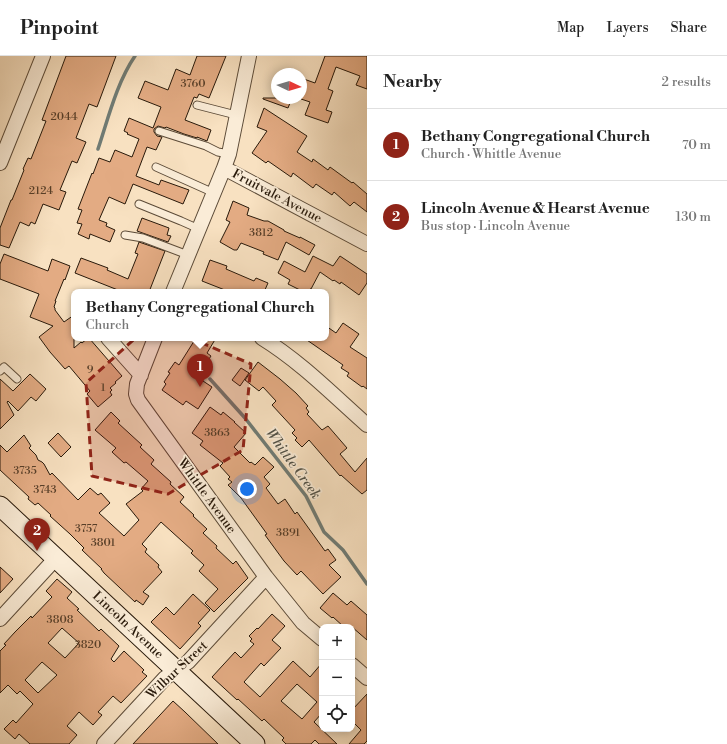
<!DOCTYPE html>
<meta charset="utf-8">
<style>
body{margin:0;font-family:"Libre Bodoni",serif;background:#f6f6f6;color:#222}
.controls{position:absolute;right:12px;bottom:12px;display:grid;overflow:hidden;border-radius:8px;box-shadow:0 2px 10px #0003}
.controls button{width:36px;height:36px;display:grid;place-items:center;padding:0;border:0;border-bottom:1px solid #e0e0e0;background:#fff;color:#222;font:20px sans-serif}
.compass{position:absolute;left:271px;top:12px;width:36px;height:36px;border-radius:50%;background:#fff;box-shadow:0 2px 10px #0003;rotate:94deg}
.you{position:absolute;left:247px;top:433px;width:14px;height:14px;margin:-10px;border:3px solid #fff;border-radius:50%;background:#1a73e8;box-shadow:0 0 0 6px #1a73e833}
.badge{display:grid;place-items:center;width:26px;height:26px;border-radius:50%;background:#8f2418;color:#fff;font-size:13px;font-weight:700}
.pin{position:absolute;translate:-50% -33px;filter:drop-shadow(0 1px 2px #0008)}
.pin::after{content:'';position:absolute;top:21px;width:14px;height:12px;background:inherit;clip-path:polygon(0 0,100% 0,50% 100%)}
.popup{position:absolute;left:71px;top:233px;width:258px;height:52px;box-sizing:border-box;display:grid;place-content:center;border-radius:8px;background:#fff;filter:drop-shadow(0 1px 3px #0005);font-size:13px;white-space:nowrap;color:#767676}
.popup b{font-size:15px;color:#222}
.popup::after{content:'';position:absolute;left:50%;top:100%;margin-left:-8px;border:8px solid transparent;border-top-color:#fff}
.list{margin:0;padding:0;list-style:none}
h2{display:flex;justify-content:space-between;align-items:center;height:52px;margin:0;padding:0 16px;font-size:17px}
h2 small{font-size:13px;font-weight:400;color:#767676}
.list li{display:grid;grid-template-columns:26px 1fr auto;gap:12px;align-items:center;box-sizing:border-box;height:72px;padding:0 16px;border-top:1px solid #e0e0e0}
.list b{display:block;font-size:15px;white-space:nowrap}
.list p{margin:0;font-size:13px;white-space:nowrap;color:#767676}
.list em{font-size:13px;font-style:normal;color:#767676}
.icon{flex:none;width:22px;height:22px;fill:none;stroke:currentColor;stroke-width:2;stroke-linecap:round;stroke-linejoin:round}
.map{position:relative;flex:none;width:367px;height:688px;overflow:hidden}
header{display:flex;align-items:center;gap:24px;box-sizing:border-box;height:56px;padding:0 20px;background:#fff;border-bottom:1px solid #e0e0e0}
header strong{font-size:19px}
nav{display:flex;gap:22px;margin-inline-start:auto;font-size:14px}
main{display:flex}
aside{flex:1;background:#fff}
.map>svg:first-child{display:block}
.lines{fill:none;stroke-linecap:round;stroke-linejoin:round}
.stream{stroke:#707b74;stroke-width:3.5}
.building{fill:#e3ab83;stroke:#28190a;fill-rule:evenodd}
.service-casing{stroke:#5c4b38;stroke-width:9}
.minor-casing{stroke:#5c4b38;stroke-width:16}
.secondary-casing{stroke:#28190a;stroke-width:21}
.service{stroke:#faecd7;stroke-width:7}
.minor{stroke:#faecd7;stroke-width:14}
.secondary{stroke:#faecd7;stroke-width:19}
.marked{fill:#8f2418;fill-opacity:0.2;stroke:#8f2418;stroke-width:3;stroke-dasharray:8 5;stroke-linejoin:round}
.labels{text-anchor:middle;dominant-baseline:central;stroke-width:3.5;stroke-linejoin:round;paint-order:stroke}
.number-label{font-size:11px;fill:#573e28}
.street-label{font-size:13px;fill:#28190a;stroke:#faecd7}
.water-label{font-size:14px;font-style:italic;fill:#525248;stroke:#faecd7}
</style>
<header>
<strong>Pinpoint</strong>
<nav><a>Map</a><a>Layers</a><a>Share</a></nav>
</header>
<main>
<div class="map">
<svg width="367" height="688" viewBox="0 0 367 688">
<rect width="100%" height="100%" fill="#f8e1c1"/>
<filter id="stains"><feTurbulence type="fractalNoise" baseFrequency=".005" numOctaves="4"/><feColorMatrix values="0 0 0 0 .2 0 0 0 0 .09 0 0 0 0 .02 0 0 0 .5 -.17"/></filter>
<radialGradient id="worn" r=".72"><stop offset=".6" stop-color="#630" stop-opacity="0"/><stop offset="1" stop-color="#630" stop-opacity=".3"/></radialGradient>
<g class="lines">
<path class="stream" d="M98,93c10,-30 19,-67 37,-93
M210,323l35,39 61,78 18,36 19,18 24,34"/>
</g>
<path class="building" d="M66,0h50l-19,51 -8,-3 -13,34 10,4 -9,21 -5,-2 -12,29 6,2 -7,18 -16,-6 -8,20 -4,-2 -2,4 -9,-4 -11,26 -9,-3v-17l11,-28h1l12,-30 -1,-1 5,-11 3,1 15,-38 -4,-1z
M197,0h29l-17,42 -10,-4 -2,4 -3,-1 -9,23 26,10 -4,11 -10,-4v1l-13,-4 -18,-7 -1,1 -7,-2 -4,3v3l3,4 5,1 -6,13 -9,-3 -11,29 23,9 2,-5 28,10 -6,14 -50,-20 -8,20 -16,-7 -10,23 8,3 -1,3 9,4 -5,12 -20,-8 -1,5 -11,-5 4,-10 -5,-1 5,-13 -4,-1 14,-36 1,1 6,-16 11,4 5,-12 17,7 7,-18 -12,-5 1,-1 -4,-2 5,-13 24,10 8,-21 -23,-9 7,-17 23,9 8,-21 14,6z
M325,0h42v33l-11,-4 4,-9 -24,-9 -8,22 5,2 -7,19 6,2 -4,11 -23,-8 5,-13 -9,-3v-21l14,5z
M263,42h29l-4,10 -25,-9z
M264,52l43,28 -10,16 15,10 1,-3 15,11 2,-3 22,16 1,-1 14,12v18l-13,-10 -4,4 -16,-14 -2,3 -16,-11 -3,4 -20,-15 -2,4 -23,-16 -2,2 -14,-10 15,-22 -10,-4z
M233,145l16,7 -2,7 17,6h4l16,9v1l16,7v-1l15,8 -6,10 -23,-13 -8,18 -15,-6 1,-2 -23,-9 -4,7h-3l-14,-8 10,-20 -4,-2z
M142,162l27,10 -2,7 4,1 -3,6 -31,-11z
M139,186l26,9 -16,41h-26l-48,-19 6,-15 27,10 -1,2 21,9 10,-25 -3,-1z
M4,198l44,17 4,-12 18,7 -5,14 -1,-1 -9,22h1l-2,6 1,1v2l9,12 10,-7v33l7,-6 1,1 6,-5h1l33,38 -7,6 1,1 -6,5 2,2 -2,2 2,3 -14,12 -11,-13 3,-3 -21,-25 -4,3 -15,-17 -11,-15 14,-11 -23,-9 9,-23 -39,-15v-15z
M313,200l20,10 7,-10 27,18v9l-8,12 -18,-13 -1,2 -6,-4 -1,1 -13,-9 -9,17h-1l-1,3h-5l-16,-8 2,-4 -12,-7 6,-12 21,11z
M210,204l17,6 -1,3 28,12 2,-3 12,5 -4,9h-34l-28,-11z
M343,267l16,11 -9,13 17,11v31l-4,-3 -1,1 -15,-11 2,-3 -8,-5 2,-3 -39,-27h22v-12l10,7z
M196,282h20l-9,15 4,3 -14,21 15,10 -14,22 -12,-8 -3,4 -21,-15 4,-6 -2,-2 6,-9 -2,-1 7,-10 4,3z
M258,306l22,17 16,14 12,13 -2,2 3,4 -2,2 15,16 6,-4 19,22 -7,6 15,18 12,-14v32l-5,4 -21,-19 -1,1 -31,-36 -7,7 -7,-7 2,-2 -5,-5 3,-3 -23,-25 4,-4 -13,-14 -4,4 -14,-11z
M241,312l8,5 -9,13 -8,-6z
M30,318l16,15 -10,12 -5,-4 -13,14 -10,-10 -1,1 7,13 -14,14v-50l13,12z
M210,351l11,8 2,-3 12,10h-1l12,11 -12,14 16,16 1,-1 4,3 8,-8 11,10 -10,10 6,7 -4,4 12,16 7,-5 10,15 2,-2 28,39 3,-2 8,11 -7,5 12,12 -18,17 -22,-23 -4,4 -13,-14 -19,-26 2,-1 -26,-36 -13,-13 4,-3 -4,-3 2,-2 -10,-11 3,-3 -23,-18 3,-4 -11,-8z
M111,356l9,9 -2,2 24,22 -2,2 14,13 -3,4 20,18 -1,2 14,13 -4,5 14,13 -1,1 14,13 -4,4 14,13 -1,2 17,16 3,-3 12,17 -34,34 -9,-9 13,-14 -19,-18 5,-6 -13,-12 2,-2 -32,-29 -19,22 5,5 -2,3 14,13 -1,2 4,5 -19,20 6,4 -6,9 -7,-5 -1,2 -31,-29 -3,-4h1l-20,-19 2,-2 -14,-14 -20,-18 1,-1 -13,-12 -3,2 -7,-6 1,-2 -29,-27v-25l7,7 17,-17 7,11 -2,2 7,7 2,5 4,2 2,2 6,11 2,-2 26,27 12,-12 8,7 3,-2 9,10 -11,10 25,23 15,-16 -13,-16 17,-13 -2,-2 7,-8 -22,-19 -2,1 -12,-11 4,-4 -21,-18z
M58,377l13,14 -10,10 -13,-14z
M0,511l13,12 -13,14z
M57,523l15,13 -5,6 12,11 -2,1 22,21 2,-2 18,17 -8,13 3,3 10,-11 20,19 -2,2 5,4 -26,27 -8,-7 -15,16 4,3 -9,10 -14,-13 -12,14 10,9 -8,9h-39l-11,-10 -4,5 -11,-10 9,-9 3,3 17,-19 -13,-13 -3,3 -9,-9 -8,8v-42l6,-6 -2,-1 11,-12 16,-16 1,2 20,-21 -6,-6zM62,572l17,15 -14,15 -17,-15zM42,606l15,13 -19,18 -13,-13z
M333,537l14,12 4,-4 16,14v25l-15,-13h-8l-11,-10 -1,1 -12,-10z
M193,538l17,16 -12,13 3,3 -21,23 -29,-27 15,-15 8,8z
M272,558l13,12 -13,14 9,8 -17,18 -3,-3 -17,19 16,15 33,-36 17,16 12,-14v50l-8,9 23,22h-18l-4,-4 -4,4h-25l-4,-4 2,-2 -20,-19 -2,2 -24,-22 -1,1 -25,-23 23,-25 6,6 13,-14 -4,-3 2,-2 -3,-3 8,-8 1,1zM297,628l20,18 -15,17 -21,-18z
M367,638v47l-3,3h-15l12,-14 -9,-9v-11z
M173,645l12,11 33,32h-85z"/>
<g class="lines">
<defs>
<path id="service" d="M197,49l39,10
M159,75l47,15 12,6 11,2
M156,111l58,26
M139,148l42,17 18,8
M125,179l18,3 45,17
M0,315l4,-4 13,12"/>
<path id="minor" d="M249,0l-20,98 -5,14 143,76
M0,107l43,-107
M173,236l51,-124
M108,282l33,37
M155,282l-18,46 -1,10 2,6 128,177 37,46 19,16
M262,282c39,24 71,57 105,87
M0,563l56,-61
M352,609l15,13
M104,688l61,-66 23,-16 78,-85"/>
<path id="secondary" d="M0,450l255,238"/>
</defs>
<use href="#service" class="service-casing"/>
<use href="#minor" class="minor-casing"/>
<use href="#secondary" class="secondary-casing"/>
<use href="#service" class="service"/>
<use href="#minor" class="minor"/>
<use href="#secondary" class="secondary"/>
</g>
<path class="marked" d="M153,266l98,42 -8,86 -75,44 -76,-18 -6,-93z"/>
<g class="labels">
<g class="number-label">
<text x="193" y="28">3760</text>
<text x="64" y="61">2044</text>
<text x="41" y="135">2124</text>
<text x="261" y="177">3812</text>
<text x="90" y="314">9</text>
<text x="103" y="332">1</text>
<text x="217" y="377">3863</text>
<text x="25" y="415">3735</text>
<text x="45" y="434">3743</text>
<text x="86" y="473">3757</text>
<text x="288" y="477">3891</text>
<text x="103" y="487">3801</text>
<text x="60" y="564">3808</text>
<text x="88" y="589">3820</text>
</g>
<g class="street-label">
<text transform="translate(277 140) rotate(28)">Fruitvale Avenue</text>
<text transform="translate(207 440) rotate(54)">Whittle Avenue</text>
<text transform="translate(128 569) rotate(43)">Lincoln Avenue</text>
<text transform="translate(177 614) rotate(-43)">Wilbur Street</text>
</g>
<g class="water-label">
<text transform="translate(293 408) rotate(54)">Whittle Creek</text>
</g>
</g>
<rect width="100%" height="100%" filter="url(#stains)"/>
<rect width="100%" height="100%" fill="url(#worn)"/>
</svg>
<div class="controls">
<button>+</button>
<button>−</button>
<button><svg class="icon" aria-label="locate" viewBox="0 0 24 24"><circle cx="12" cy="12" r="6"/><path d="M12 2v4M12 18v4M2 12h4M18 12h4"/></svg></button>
</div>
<svg class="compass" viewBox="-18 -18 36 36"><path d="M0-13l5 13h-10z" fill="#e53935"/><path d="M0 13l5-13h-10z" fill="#767676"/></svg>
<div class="you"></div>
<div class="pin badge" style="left:200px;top:331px">1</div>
<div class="popup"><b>Bethany Congregational Church</b>Church</div>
<div class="pin badge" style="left:37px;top:495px">2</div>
</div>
<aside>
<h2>Nearby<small>2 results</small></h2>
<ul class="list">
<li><span class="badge">1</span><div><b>Bethany Congregational Church</b><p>Church · Whittle Avenue</p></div><em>70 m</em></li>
<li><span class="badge">2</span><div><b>Lincoln Avenue &amp; Hearst Avenue</b><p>Bus stop · Lincoln Avenue</p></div><em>130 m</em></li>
</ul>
</aside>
</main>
